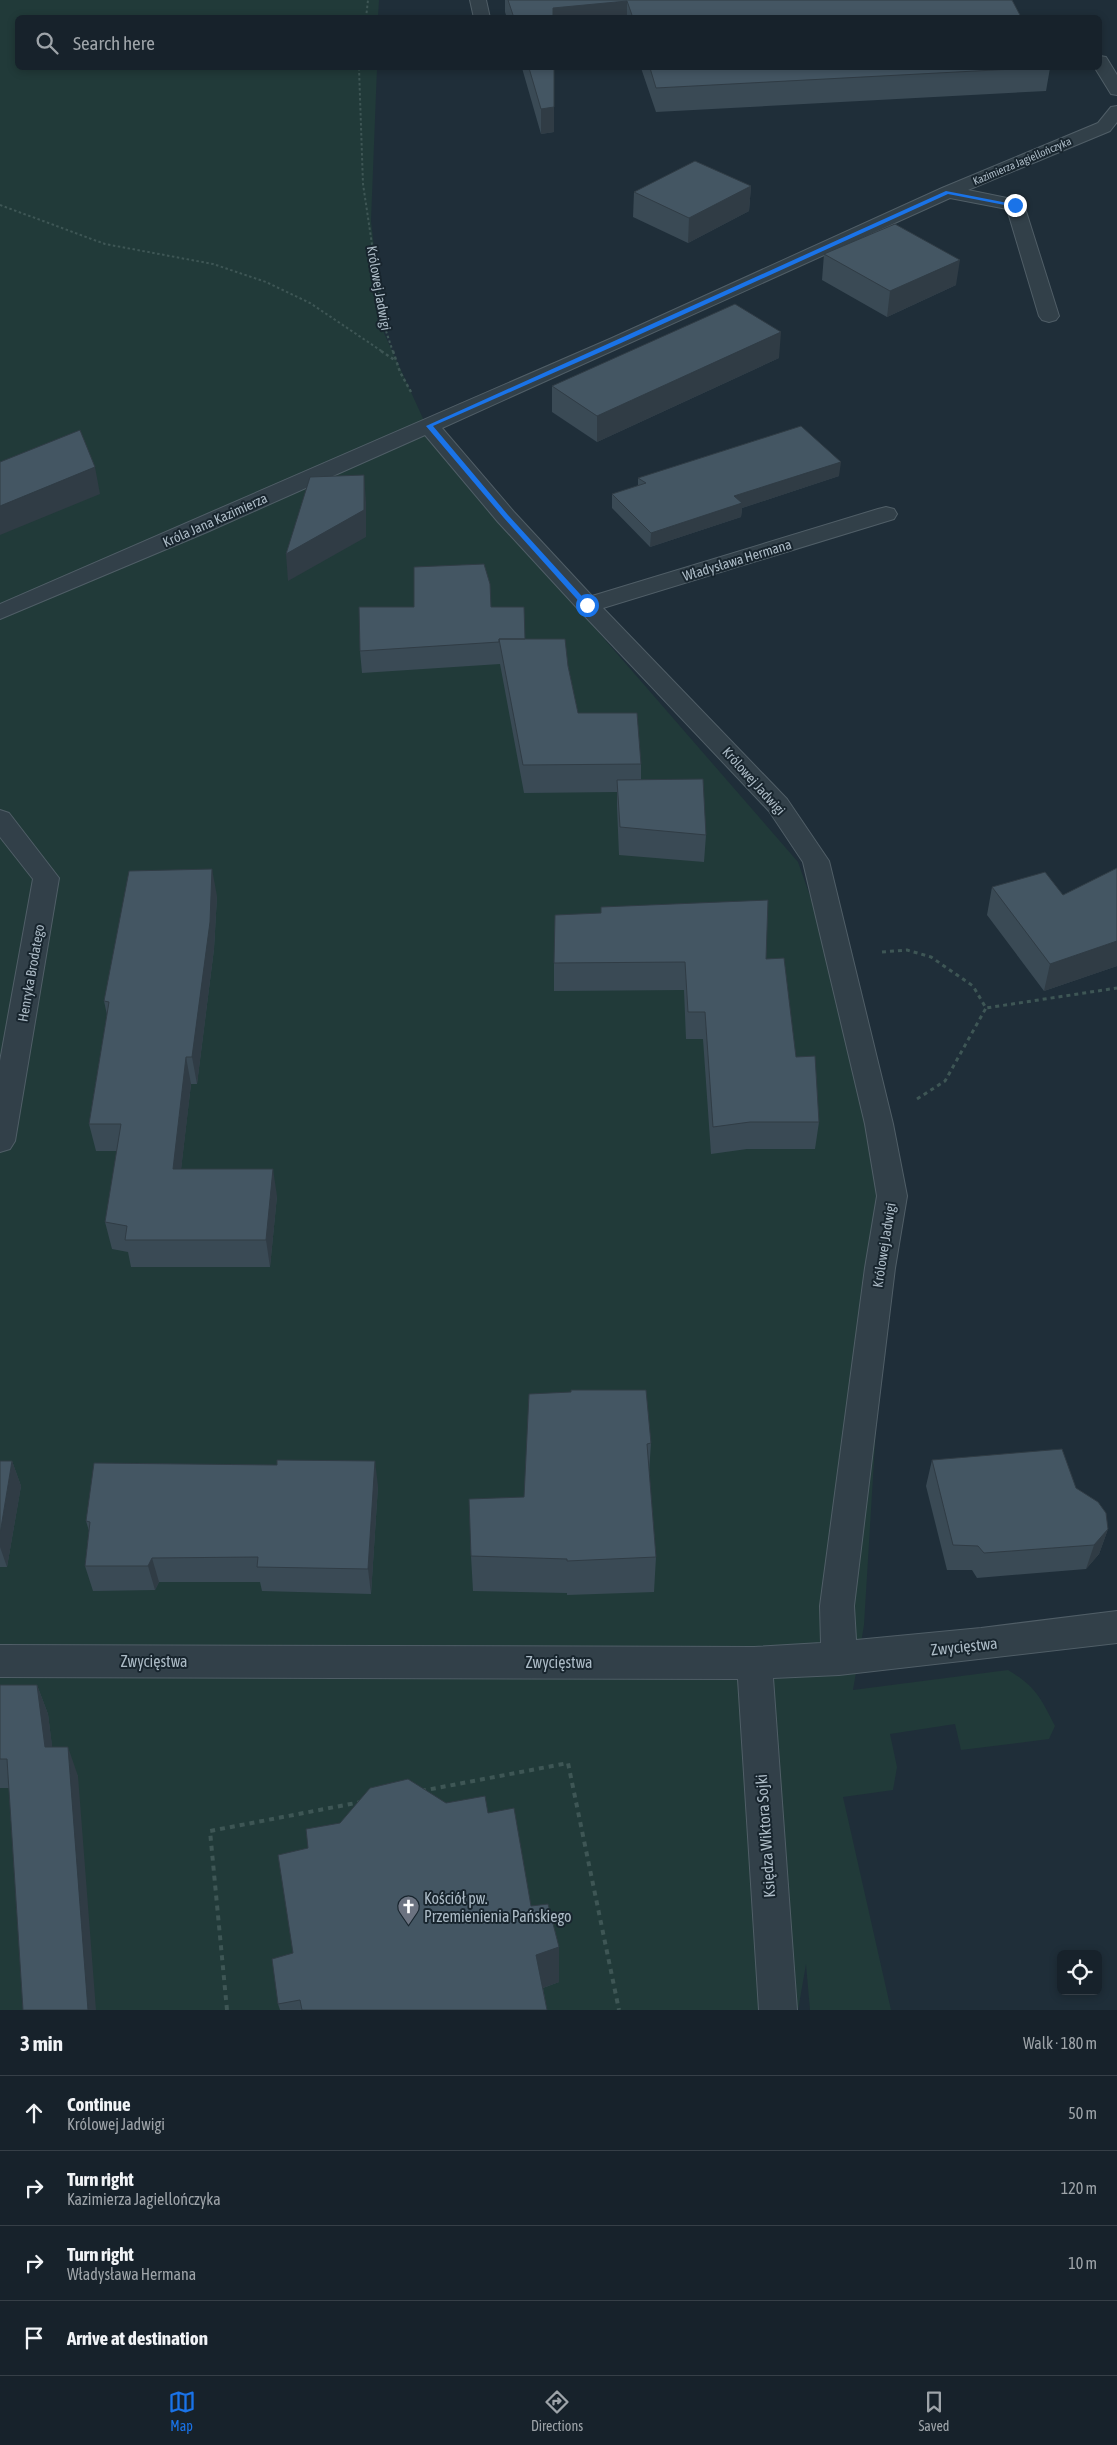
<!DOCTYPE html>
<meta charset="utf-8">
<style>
body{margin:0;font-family:"Asap Condensed",sans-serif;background:#242f37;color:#f1f3f6}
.controls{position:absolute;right:15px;bottom:15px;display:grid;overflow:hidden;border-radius:8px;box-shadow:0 2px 8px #0003}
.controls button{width:45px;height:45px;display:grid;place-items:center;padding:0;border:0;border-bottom:1px solid #363f47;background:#17222b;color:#f1f3f6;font:25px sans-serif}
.stop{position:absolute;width:15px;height:15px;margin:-11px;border:4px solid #1a73e8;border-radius:50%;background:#fff}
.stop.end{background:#1a73e8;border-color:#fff;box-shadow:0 1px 5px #0008}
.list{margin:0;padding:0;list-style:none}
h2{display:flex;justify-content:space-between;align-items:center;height:65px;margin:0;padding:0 20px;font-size:21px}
h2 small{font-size:16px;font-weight:400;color:#9ea4a9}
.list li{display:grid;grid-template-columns:32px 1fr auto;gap:15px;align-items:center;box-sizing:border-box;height:75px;padding:0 20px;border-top:1px solid #363f47}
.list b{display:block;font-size:19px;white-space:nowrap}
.list p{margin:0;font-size:16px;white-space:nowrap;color:#9ea4a9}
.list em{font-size:16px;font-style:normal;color:#9ea4a9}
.icon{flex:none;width:28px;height:28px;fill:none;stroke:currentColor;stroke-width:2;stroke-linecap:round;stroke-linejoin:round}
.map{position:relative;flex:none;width:1117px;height:2010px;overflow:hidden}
.search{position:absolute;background:#17222b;box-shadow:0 2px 8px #0003;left:15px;right:15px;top:15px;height:55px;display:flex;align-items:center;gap:12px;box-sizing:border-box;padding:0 18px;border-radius:8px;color:#9ea4a9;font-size:19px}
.sheet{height:365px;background:#17222b}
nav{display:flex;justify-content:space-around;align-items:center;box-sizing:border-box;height:70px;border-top:1px solid #363f47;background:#17222b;font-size:14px;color:#9ea4a9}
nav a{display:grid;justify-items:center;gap:2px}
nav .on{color:#1a73e8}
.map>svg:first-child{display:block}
.green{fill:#213a39}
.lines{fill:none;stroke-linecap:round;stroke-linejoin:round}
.service-casing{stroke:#505e67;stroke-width:2}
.minor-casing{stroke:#505e67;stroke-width:2}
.path-far3{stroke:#3e5655;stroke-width:2;stroke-dasharray:2.5 2.5;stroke-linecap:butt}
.path-far2{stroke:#3e5655;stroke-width:2.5;stroke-dasharray:3 3;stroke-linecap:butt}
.path-far1{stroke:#3e5655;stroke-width:3;stroke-dasharray:4 4;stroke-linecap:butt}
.path{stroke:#3e5655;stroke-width:4;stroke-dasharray:5 5;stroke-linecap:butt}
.service{fill:#324049;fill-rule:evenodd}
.minor{fill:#324049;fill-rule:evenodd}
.wall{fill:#3a4a55}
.shaded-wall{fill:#303c45}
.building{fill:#445663;stroke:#303c45}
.route{fill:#1a73e8}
.labels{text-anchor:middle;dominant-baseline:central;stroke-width:4;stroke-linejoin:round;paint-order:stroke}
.far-street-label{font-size:11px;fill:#acbbc6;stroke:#18252e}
.street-label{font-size:14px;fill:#acbbc6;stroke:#18252e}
.near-street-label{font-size:16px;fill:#acbbc6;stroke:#18252e}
.near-poi-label{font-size:16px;fill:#acbbc6;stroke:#18252e;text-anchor:start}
</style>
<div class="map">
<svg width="1117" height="2010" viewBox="0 0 1117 2010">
<rect width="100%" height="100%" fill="#1f2e39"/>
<path class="green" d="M0,0h379l-1,17 -360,1v50h359l-6,153 13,112 42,92 128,156 244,281 70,198 15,253 -19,312 -11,65 155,-20c28,17 32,27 47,56l-6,13 -88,11 -6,-26 -65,10 7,33 -4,23 -50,7 48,213h-81l-4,-46 -8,46h-798z"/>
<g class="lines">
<defs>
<path id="service" d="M470,0h16l4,18h-16z"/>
<path id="minor" d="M1100,56l6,1 11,18v20l-6,-1 -16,-26h5z
M1117,106v16l-7,9 -142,59 54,11 2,4 35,111 -3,4 -7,2 -7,-2 -3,-4 -32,-107 -57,-11 -508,230 72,84 78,84 286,-87 8,-2 8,2 3,5 -3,5 -291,89 184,191 42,62 64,263 14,72 -12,72 -41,338 2,34 125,-12 136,-17v32l-278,32 -66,3 24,332h-38l-21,-331 -738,-2v-32l754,2 67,-4 -1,-37 45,-338 12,-72 -12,-72 -62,-262 -34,-51 -190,-201 -81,-88 -73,-87 -218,97 -207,87v-15l612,-266 330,-150 156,-65 13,-16z
M0,810l9,3 50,65 -44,263 -5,8 -10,3v-91l33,-182 -33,-42z"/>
</defs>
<use href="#service" class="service-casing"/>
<use href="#minor" class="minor-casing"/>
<path class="path-far3" d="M366,18l2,-18
M359,68l4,116 21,141 9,27
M0,205l105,39 108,20 53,18 44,21 73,49"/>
<path class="path-far2" d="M381,351l15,10
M393,351l7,21 11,20"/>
<path class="path-far1" d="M882,952l25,-2 24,7 42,29 13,22 131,-20
M917,1099l28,-18 41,-73"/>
<path class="path" d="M421,1791l147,-28 51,247
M227,2010l-17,-179 151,-29"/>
<use href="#service" class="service"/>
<use href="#minor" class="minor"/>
</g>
<path class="wall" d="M505,0h507l9,17 3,1h-517l-2,-6z
M522,68h32v64l-13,2z
M641,68h409l-4,23 -390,21z
M751,186l-2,25 -61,32 -55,-26 1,-25z
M824,254l132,31 -69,32 -65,-37z
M779,358l-182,84 -45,-30v-26z
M839,476l-97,32 -1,9 -91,30 -38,-39v-14l26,-8v-8z
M491,607l34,32 43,27 10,47 63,51v16l65,55 -2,27 -85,-7 -2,-48v-15l-93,1 -24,-129 -138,9 -2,-22z
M1117,868v98l-73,25 -57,-76 5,-28 71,8z
M217,896l-3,53 -17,135h-6l-10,85 96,27 -7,71h-139l-3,-15 -16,-3 -7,-27 12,-71h-21l-7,-27 18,-109 -3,-14z
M766,959l30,98 23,65 -4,27h-68l-36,5 -8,-115h-17l-2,-49 -130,1v-28z
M571,1392l80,51 -2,30 7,84 -2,35 -87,3v-2l-94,-2 -2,-35 53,-59z
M932,1460l144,28 32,41 -9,25 -13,15 -109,9 -5,-8h-25l-21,-84z
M0,1461h12l9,25 -14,81h-7z
M378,1486l-7,108 -109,-3 -2,-9h-101l-4,8 -62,1 -8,-25 4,-35 -3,-10z
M0,1685h37l11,29 4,33 26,29 -69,12h-9z
M446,1803l42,10 43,93 28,76 -16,6 4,22h-267l-2,-6 15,-51 15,-105z"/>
<path class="shaded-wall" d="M627,1v17h-74v-10z
M554,107v25l-13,2v-25z
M751,186l-2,25 -61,32 1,-25z
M960,260l-4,25 -69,32 3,-26z
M781,332l-2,26 -182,84v-26z
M841,462l-2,14 -97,32 -1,9 -91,30 1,-14 83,-37z
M95,467l5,27 -100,41v-29z
M364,475l2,27v35l-78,44 -2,-27z
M212,869l5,27 -3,53 -17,135 -5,-27z
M1117,941v25l-73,25 6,-27z
M186,1057l5,27 -13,112 -5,-27z
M273,1169l4,27 -7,71 -4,-27z
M12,1461l9,25 -14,81 -7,-20v-13z
M375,1461l3,25 -7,108 -3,-25z
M1108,1529l-9,25 -13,15 8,-24z
M152,1558l7,24 -4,8 -7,-24z
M37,1685l11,29 8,62 -11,-29z
M68,1747l10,29 18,234h-8z
M559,1947v35l-22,8 -1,-35z"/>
<path class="building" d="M508,0h504l9,17h3v1h-391l-6,-17 -74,7v10h-39z
M529,68h25v39l-13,2z
M650,68h382l-376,20z
M695,161l56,25 -62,32 -55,-26z
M895,224l65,36 -70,31 -66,-37z
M735,304l46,28 -184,84 -45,-30z
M801,426l40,36 -107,34 8,7 -91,30 -39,-39 34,-11 -8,-5z
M80,430l15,37 -95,39v-44z
M364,475v35l-78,44 24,-77z
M484,564l6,20 1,23h33l1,32h-26v3l-139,9 -1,-44h55v-40z
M499,639h66l3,27 10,47h59l4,51 -118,1z
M703,779l3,56 -86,-8 -3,-47z
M1117,868v73l-67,23 -58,-77 53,-15 18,23z
M212,869l-2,53 -18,135h-6l-13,112h100l-7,71h-141l2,-14 -22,-4 16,-98h-32l20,-122 -5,-1 25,-130z
M768,900l-2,59 18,-1 12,99 19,-1 4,66h-69l-37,5 -8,-115h-17l-3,-50 -131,1 1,-48 46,-2v-6z
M571,1390h75l5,53 -4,1 9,113 -89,4v-2l-96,-3 -2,-57 55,-2 5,-103 42,-2z
M1062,1449l14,39 22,14 8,11 2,16 -14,16 -110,8 -6,-7 -25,-1 -21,-85z
M277,1460l98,1 -7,108 -111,-2 1,-10 -106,1 -4,8h-63l5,-44 -4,-1 8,-58 183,2z
M0,1461h12l-12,73z
M0,1685h37l8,62h23l20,263h-65l-16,-251h-7z
M408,1779l38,24 39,-7 3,17 26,-5 17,98 17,-2 11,43 -23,8 11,55h-245l-2,-10 -22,4 -6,-45 21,-6 -15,-98 30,-7 -2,-19 34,-6 30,-35z"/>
<path class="route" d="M946,191l72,14 -3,2 -67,-13 -327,149 -188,83 75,89 81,89v3h-5l-80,-89 -78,-92z"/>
<defs>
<symbol id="church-pin" viewBox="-11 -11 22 30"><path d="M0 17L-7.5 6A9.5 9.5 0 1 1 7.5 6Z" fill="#6b7280" stroke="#18252e"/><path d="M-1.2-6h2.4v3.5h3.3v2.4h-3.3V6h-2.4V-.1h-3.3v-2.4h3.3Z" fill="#fff"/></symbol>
</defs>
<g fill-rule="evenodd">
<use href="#church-pin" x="396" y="1894" width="25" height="34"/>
</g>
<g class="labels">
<g class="far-street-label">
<text transform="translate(1022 161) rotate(-23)">Kazimierza Jagiellończyka</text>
</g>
<g class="street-label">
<text transform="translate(379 288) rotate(80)">Królowej Jadwigi</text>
<text transform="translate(215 520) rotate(-24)">Króla Jana Kazimierza</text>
<text transform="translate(737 560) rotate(-17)">Władysława Hermana</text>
<text transform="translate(754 781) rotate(48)">Królowej Jadwigi</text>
<text transform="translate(31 973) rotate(-80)">Henryka Brodatego</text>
<text transform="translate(884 1245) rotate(-81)">Królowej Jadwigi</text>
</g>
<g class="near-street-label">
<text transform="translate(964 1646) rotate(-6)">Zwycięstwa</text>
<text x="154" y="1661">Zwycięstwa</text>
<text x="559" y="1662">Zwycięstwa</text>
<text transform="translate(765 1836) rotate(-94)">Księdza Wiktora Sojki</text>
</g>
<g class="near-poi-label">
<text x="424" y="1898">Kościół pw.<tspan x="424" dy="18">Przemienienia Pańskiego</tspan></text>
</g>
</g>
</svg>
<div class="controls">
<button><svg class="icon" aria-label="locate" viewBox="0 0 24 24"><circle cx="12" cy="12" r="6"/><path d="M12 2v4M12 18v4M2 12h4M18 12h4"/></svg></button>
</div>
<div class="stop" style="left:587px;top:605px"></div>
<div class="stop end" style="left:1015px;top:205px"></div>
<div class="search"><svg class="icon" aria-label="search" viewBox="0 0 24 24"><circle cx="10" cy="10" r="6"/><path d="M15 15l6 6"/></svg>Search here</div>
</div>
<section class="sheet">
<h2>3 min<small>Walk · 180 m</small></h2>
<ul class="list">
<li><svg class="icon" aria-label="ahead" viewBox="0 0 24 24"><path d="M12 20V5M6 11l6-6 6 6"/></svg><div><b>Continue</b><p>Królowej Jadwigi</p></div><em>50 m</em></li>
<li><svg class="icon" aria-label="right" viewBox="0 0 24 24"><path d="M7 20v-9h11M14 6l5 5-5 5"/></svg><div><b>Turn right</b><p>Kazimierza Jagiellończyka</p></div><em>120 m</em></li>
<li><svg class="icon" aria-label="right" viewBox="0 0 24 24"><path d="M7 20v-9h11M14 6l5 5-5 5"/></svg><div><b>Turn right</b><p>Władysława Hermana</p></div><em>10 m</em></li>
<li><svg class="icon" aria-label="arrive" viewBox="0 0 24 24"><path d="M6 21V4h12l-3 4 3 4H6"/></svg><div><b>Arrive at destination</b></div></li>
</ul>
</section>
<nav>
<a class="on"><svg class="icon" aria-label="map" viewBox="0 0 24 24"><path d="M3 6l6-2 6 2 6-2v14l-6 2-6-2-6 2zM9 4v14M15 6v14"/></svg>Map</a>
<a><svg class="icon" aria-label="directions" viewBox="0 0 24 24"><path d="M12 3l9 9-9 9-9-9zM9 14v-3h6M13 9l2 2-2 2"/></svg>Directions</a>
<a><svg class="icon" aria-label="saved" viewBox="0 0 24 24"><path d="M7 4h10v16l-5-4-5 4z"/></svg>Saved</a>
</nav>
